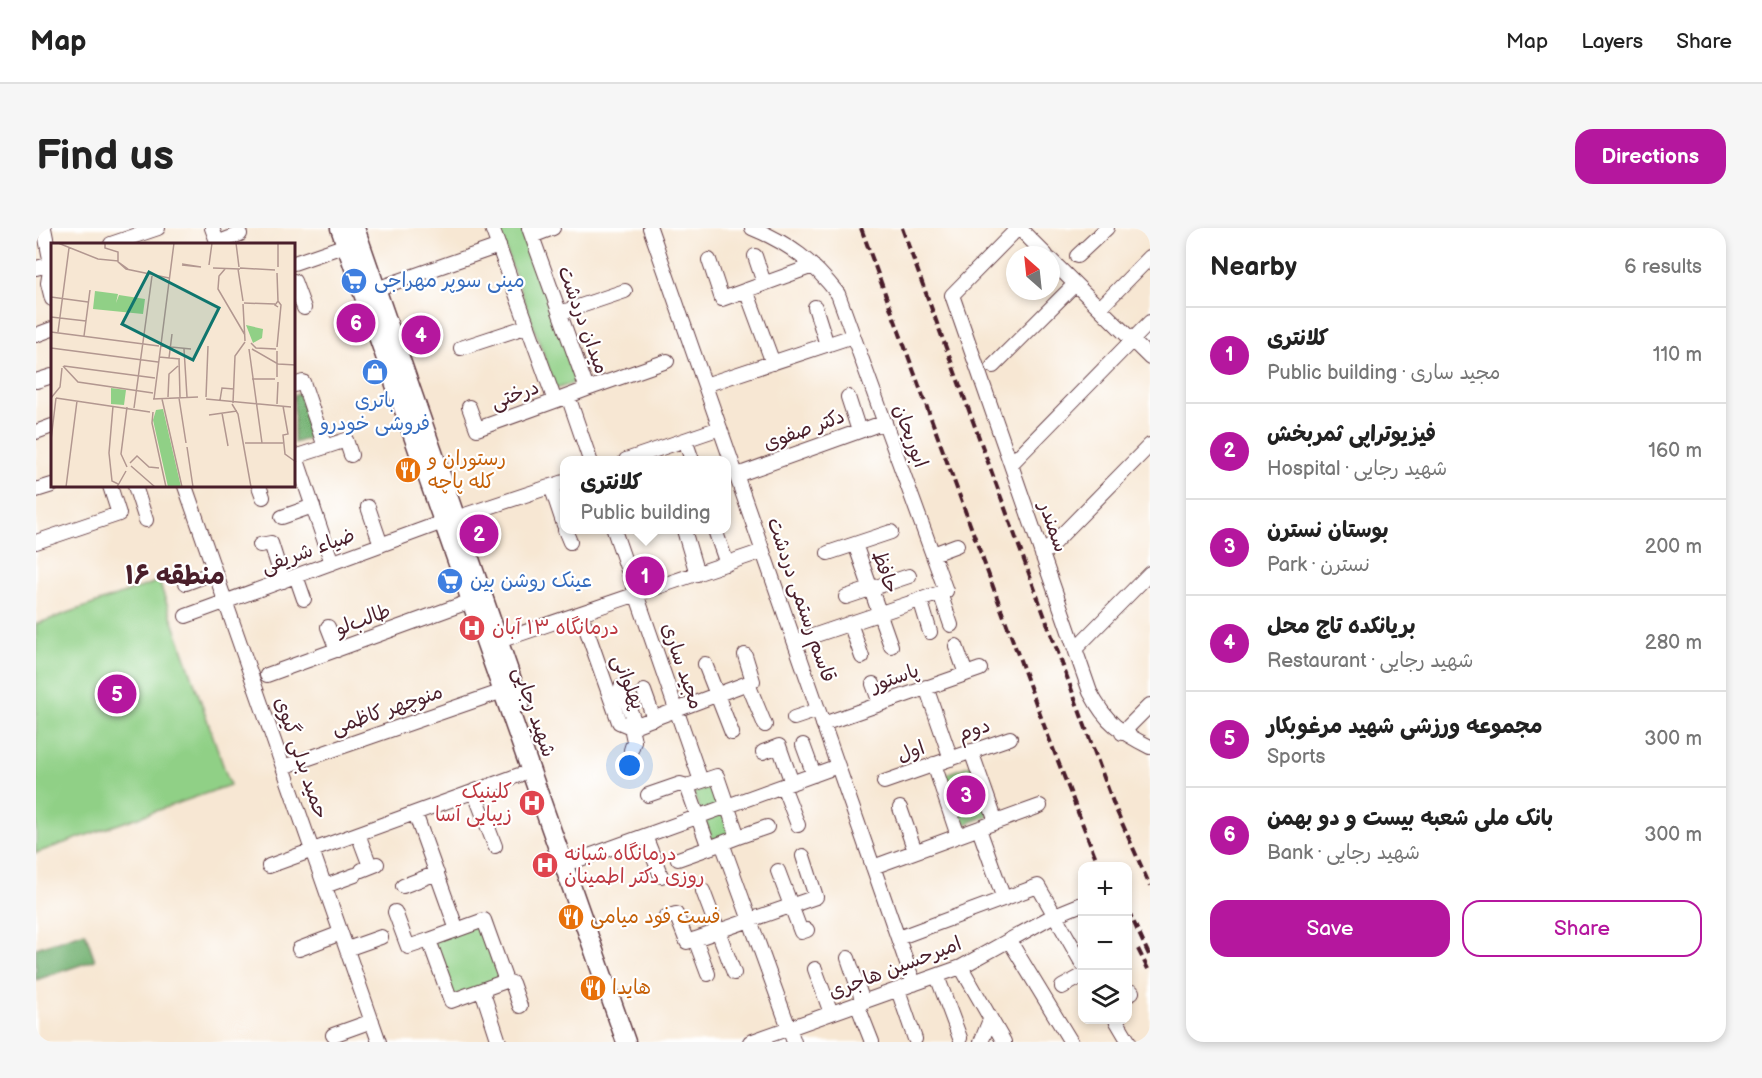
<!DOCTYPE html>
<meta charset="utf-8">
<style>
body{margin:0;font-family:"Balsamiq Sans","Playpen Sans Arabic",sans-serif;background:#f6f6f6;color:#222}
.controls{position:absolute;right:18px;bottom:18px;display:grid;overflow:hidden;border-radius:12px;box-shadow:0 3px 9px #0003}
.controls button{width:54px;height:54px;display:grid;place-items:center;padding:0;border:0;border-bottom:2px solid #e0e0e0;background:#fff;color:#222;font:30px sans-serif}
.compass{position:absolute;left:970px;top:18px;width:54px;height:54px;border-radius:50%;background:#fff;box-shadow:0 3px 9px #0003;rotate:333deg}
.you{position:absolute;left:594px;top:538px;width:21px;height:21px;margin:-15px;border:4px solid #fff;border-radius:50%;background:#1a73e8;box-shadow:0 0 0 9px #1a73e833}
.badge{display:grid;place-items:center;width:39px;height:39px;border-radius:50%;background:#b5179e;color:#fff;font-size:20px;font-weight:700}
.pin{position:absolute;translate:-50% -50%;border:3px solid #fff;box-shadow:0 2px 6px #0006}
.popup{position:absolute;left:524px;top:228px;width:171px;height:78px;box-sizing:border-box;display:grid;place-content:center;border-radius:12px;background:#fff;filter:drop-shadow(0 2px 4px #0005);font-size:20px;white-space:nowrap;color:#767676}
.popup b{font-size:22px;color:#222}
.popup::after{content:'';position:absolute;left:50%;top:100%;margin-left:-12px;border:12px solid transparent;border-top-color:#fff}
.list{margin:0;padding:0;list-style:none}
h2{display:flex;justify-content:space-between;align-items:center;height:78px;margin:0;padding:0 24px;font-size:26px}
h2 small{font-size:20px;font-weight:400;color:#767676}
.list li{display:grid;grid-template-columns:39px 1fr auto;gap:18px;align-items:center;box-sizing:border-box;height:96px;padding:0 24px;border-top:2px solid #e0e0e0}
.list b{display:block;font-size:22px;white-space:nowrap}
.list p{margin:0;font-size:20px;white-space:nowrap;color:#767676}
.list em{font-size:20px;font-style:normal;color:#767676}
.actions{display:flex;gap:12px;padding:18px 24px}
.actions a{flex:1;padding:14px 0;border:2px solid #b5179e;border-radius:18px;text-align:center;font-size:21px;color:#b5179e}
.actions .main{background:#b5179e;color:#fff}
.icon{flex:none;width:33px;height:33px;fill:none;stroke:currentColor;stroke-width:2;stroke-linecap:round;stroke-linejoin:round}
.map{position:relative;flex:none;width:1114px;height:814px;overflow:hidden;border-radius:18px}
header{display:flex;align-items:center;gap:36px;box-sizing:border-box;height:84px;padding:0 30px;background:#fff;border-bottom:2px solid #e0e0e0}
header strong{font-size:28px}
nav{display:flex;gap:33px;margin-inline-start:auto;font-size:21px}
.intro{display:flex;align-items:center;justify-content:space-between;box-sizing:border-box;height:144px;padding:0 36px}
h1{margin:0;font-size:42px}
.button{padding:15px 27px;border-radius:18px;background:#b5179e;color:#fff;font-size:21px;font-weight:700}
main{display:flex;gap:36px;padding:0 36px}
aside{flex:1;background:#fff;border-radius:18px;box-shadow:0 3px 9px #0003}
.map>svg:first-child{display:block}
.green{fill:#90d086;stroke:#6d7858;stroke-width:1.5}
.forest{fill:#74b273;stroke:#5f684f;stroke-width:1.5}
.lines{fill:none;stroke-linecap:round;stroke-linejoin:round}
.minor-casing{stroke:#643d44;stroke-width:16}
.major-casing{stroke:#643d44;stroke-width:21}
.minor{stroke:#fff;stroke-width:14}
.major{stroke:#fff;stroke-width:18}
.rail{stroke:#4a1f2b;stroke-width:4;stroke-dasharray:9 4.5;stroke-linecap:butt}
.labels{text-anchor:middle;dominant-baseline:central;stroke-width:4.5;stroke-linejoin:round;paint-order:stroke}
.shop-label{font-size:20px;fill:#366cbe;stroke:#fff;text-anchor:start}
.street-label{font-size:20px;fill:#4a1f2b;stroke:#fff}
.food-label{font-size:20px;fill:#c56008;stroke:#fff;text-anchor:start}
.health-label{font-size:20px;fill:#be3a42;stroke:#fff;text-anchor:start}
.district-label{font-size:26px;font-weight:bold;fill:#4a1f2b;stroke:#fff}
.inset-road{fill:none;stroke:#b29790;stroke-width:1.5}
.view{fill:#0f766e;fill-opacity:0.15;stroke:#0f766e;stroke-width:3}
.inset-edge{fill:none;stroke:#4a1f2b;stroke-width:3}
</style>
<header>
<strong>Map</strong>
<nav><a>Map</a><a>Layers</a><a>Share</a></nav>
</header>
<div class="intro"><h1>Find us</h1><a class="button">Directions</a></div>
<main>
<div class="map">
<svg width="1114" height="814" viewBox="0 0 1114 814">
<rect width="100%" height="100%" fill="#fff"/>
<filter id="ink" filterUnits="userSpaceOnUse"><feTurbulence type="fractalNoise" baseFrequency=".0167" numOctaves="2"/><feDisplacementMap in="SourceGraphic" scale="12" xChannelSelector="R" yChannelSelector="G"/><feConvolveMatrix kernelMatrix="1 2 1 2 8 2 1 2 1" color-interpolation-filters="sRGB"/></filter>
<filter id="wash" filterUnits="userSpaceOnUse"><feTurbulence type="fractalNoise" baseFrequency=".008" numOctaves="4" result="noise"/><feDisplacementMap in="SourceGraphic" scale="24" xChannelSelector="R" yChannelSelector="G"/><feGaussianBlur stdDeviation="1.35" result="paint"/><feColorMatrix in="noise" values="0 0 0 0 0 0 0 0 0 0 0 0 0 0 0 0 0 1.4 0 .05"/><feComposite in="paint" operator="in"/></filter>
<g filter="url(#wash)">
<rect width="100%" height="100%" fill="#f7e7d3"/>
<path class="green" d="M462,0h26l55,153 -23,8z
M123,353l71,204 -194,68v-229z
M936,537l17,50 -29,11 -17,-51z
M676,557l20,50 -19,6 -20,-48z
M449,693l21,60 -55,19 -21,-60z"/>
<path class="forest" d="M263,165l14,44 -19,6v-48z
M49,704l10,28 -59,20v-32z"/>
</g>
<g filter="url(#ink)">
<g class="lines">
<defs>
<path id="minor" d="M8,0l7,36 -3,19 4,16
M176,0l6,16
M456,0l63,173 32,-12 -58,-161
M614,0l264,756
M716,0c37,15 61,34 86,66l108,297 -151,51
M982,0l-66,67 138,397c16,31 30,40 60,55
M983,0l27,27
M496,8l21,-8
M181,15l23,-9
M75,16l47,-16
M719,28l9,27
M1041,28l30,-28
M673,32l13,39 91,-33
M1015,32l99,98
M258,35l52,-18
M0,40l16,-4
M258,53l10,27
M340,61l123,-43
M710,62l27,73
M779,79l12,38
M1064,80l50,-51
M524,85l65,-22
M0,107l16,-6
M425,120l67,-22
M957,138l82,-82
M0,153l16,-5
M258,157l9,-3 22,65 -31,10
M669,157l142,-47
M551,161l80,-28
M532,168l22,64
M812,169l11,34
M433,179l8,22 78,-28
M0,204l16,-6
M649,212l7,20
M289,219l21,-7 5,15
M260,229l36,106
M590,232l94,-32
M975,236l139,-142
M701,247l148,-53
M99,258l11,34
M149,258l194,556
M223,258l4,11
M515,258l13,39
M0,262l16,-5
M332,279l13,38
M246,289l31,-11
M420,290l108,-36
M529,302l5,12
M578,302l87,251
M648,302l13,44
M679,302l12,34
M0,314l83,-28 -9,-28
M819,316l36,102
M224,317l11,-2 12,38
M792,325l63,-21
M897,326l24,-9
M1006,327l108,-110
M260,348l8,23
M150,355l29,-11
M904,365l11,32
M810,369l63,-21
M884,371l10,33
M545,386l38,108 12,5
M150,388l257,-94
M814,395l12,34
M292,399l9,23
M463,413l264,-90
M920,418l10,28
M1039,421l75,-76
M669,436l27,69
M231,447l204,-74
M712,456l17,41
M837,456l7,19
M585,459l15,39
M890,459l25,72
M608,463l10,28
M758,490l24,-8
M787,496l157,-55
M595,499l122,-46 -8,-26
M595,499l3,14 -3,9
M1086,505l28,-28
M767,517l11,30
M935,523l25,71
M727,524l16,-6 13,37
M898,536l24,72
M247,539l220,-76
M681,548l21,61 -29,11 -22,-62z
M848,554l126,-44
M747,558l15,39
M438,563l21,55
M612,567l32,-11 7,2
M864,580l15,43
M379,585l42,117
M943,601l25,70
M322,606l12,32 7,-2 -15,6
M609,608l16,40
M702,609l29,-10
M686,615l72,199
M642,631l31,-11
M539,633l263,-95
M233,638l250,-91
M837,639l167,-61
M742,643l23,61 6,-2
M289,658l30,-11
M367,658l34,-13
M667,663l31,82
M359,684l13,35 21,-7
M1019,687l27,-11
M630,689l10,-3 11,28 129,-45 -13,-41
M448,692l22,61 -55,20 -22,-61z
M862,710l140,-52 44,77
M659,711l13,35
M973,712l62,102
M263,721l42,-16
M311,721l34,-12
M812,730l15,44
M925,739l43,75
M779,741l16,44
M901,748l23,62
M470,753l6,2 8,23
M1026,759l20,-11
M446,762l17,52
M862,762l17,49
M1092,766l4,-2
M821,776l15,38
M1080,792l13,22
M297,807l39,-14
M714,814l211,-75 88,-49
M945,814l9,-22"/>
<path id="major" d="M304,0l286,814
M319,0l165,475"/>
</defs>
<use href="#minor" class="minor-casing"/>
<use href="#major" class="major-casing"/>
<use href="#minor" class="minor"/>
<use href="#major" class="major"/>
<path class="rail" d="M825,0l184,500 54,138
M866,0l212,577 36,81
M1092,682l22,47
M1102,721l12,24"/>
</g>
</g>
<defs>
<symbol id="supermarket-disc" viewBox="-11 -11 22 22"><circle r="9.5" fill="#3f7fe0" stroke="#fff"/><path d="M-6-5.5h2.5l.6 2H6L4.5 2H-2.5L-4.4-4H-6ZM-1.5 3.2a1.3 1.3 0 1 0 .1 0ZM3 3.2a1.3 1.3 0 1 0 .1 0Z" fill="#fff"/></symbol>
<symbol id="shop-disc" viewBox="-11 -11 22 22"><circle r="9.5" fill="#3f7fe0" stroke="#fff"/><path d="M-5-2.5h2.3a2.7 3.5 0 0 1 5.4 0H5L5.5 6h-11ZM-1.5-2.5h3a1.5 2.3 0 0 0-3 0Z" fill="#fff"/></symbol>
<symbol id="restaurant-disc" viewBox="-11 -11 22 22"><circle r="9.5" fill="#e8710a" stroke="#fff"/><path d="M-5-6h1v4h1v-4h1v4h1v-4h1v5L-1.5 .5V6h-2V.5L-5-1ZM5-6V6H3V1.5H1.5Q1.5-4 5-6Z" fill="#fff"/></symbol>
<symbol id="hospital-disc" viewBox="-11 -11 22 22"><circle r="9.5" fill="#e0444e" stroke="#fff"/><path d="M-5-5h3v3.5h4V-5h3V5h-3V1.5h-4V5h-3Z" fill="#fff"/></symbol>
</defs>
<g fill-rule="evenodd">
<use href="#supermarket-disc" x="303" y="38" width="30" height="30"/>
<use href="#shop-disc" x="324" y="129" width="30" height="30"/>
<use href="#restaurant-disc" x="357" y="227" width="30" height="30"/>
<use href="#supermarket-disc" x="399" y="338" width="30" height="30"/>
<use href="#hospital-disc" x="421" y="385" width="30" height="30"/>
<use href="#hospital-disc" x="481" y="560" width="30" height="30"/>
<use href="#hospital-disc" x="494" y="622" width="30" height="30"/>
<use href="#restaurant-disc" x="520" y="674" width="30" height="30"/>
<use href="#restaurant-disc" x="542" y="745" width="30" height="30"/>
</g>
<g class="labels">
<g class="shop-label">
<text x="338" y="53">مینی سوپر مهراجی</text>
<text x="339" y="173" text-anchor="middle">باتری<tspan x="339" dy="23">فروشی خودرو</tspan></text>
<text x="434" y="353">عینک روشن بین</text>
</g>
<g class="street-label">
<text transform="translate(547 92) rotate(70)">میدان دردشت</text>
<text transform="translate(479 167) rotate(-20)">درختی</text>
<text transform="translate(768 202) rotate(-20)">دکتر صفوی</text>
<text transform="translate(874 208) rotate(70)">ابوریحان</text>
<text transform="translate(1017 299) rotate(71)">سمندر</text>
<text transform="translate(272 323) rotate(-20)">ضیاء شریفی</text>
<text transform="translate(849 344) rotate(71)">حافظ</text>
<text transform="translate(765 372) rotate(71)">قاسم رستمی دردشت</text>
<text transform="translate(327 392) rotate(-20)">طالب‌لو</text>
<text transform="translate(646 438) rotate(71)">مجید ساری</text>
<text transform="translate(859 450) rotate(-19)">پاستور</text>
<text transform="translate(592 454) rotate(68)">پهلوانی</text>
<text transform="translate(351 482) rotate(-19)">منوچهر کاظمی</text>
<text transform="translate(498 484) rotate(71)">شهید رجایی</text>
<text transform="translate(938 502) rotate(-19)">دوم</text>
<text transform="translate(875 524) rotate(-20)">اول</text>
<text transform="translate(265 530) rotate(71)">حمید بدلی گیوی</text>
<text transform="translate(859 740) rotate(-21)">امیرحسین هاجری</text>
</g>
<g class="food-label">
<text x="392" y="231">رستوران و<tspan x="392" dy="23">کله پاچه</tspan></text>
<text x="554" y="689">فست فود میامی</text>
<text x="576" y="760">هایدا</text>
</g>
<g class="health-label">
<text x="456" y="400">درمانگاه ۱۳ آبان</text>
<text x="476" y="564" text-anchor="end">کلینیک<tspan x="476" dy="23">زیبایی آسا</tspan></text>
<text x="528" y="626">درمانگاه شبانه<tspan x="528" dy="23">روزی دکتر اطمینان</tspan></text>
</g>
<g class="district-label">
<text x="139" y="348">منطقه ۱۶</text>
</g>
</g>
<g transform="translate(15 15)">
<rect width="244" height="244" fill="#f7e7d3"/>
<path d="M44,48l23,3 -2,9 3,-8 26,4 -2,15 -50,-5zM195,82l17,4 -1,9 -9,5zM60,145l15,2 -2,15 -13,-1zM112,166l18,78h-13l-15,-67 3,-10z" fill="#90d086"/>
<path class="inset-road" d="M7,0l40,16 20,2v-9l-13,-4v-5M185,0l3,24M131,22l19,2 -19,-3M158,22l3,-22M227,24v-24M162,25l27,1M189,25l35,2M77,26l-11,-8 9,8 43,9M174,26l-6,7 -1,13 27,46M187,26l5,32M226,30l1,28M0,54l37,5M193,60l31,1M192,61l2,37M0,74l35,4M0,89l108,14M7,89l11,-84M33,93l6,-46M200,100l5,5 20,1M110,103l30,3M226,104l4,-42 -3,-4 -3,4 3,2M0,105l107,14M133,106l3,48M198,106l13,94M201,106l26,15 18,1M226,108v26M108,114l21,2M118,115l3,-24M128,116l1,38M12,123l15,16 75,11M13,123l91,12M201,136h23M117,154l1,-23 9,-8M155,154l2,-51M0,155l9,-11 2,-19M5,155l94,14M128,155l7,45M102,156l45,-2M103,156l20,-156M111,156l20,88M155,156l85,8M169,157l2,-12 12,1M182,160l2,-47 10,-14M181,161l6,10 13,73M226,161l1,-22M62,163l-4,47 3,28 6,3M232,163l5,28 -5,1 2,19 11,8M83,165l18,-132M102,169l-1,11 14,64M171,170l6,33M158,172l28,-4M0,197l5,-42M194,200h38M136,204l6,40M79,220l7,-7 12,11 10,1M80,223l24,21M76,224l-6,-13 6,-47M15,244l11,-86M66,244l9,-16"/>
<path class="view" d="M98,29l70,36 -26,52 -71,-36z"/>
<rect width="244" height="244" class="inset-edge"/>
</g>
</svg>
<div class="controls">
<button>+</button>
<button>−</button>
<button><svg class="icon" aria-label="layers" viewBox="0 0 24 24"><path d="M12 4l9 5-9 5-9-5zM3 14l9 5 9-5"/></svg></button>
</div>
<svg class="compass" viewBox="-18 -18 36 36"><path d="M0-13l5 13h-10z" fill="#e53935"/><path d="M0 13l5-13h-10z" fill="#767676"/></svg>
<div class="you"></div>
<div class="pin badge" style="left:609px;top:348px">1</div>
<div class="popup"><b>کلانتری</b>Public building</div>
<div class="pin badge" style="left:443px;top:306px">2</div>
<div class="pin badge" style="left:930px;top:567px">3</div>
<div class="pin badge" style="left:385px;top:107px">4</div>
<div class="pin badge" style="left:81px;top:466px">5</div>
<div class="pin badge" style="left:320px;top:95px">6</div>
</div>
<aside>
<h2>Nearby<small>6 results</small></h2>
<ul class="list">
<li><span class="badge">1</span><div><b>کلانتری</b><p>Public building · مجید ساری</p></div><em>110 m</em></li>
<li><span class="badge">2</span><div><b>فیزیوتراپی ثمربخش</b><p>Hospital · شهید رجایی</p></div><em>160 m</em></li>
<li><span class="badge">3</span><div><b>بوستان نسترن</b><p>Park · نسترن</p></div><em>200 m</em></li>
<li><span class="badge">4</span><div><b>بریانکده تاج محل</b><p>Restaurant · شهید رجایی</p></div><em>280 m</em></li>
<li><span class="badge">5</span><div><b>مجموعه ورزشی شهید مرغوبکار</b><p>Sports</p></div><em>300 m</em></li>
<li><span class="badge">6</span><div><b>بانک ملی شعبه بیست و دو بهمن</b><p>Bank · شهید رجایی</p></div><em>300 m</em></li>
</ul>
<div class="actions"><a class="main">Save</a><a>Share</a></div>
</aside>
</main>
